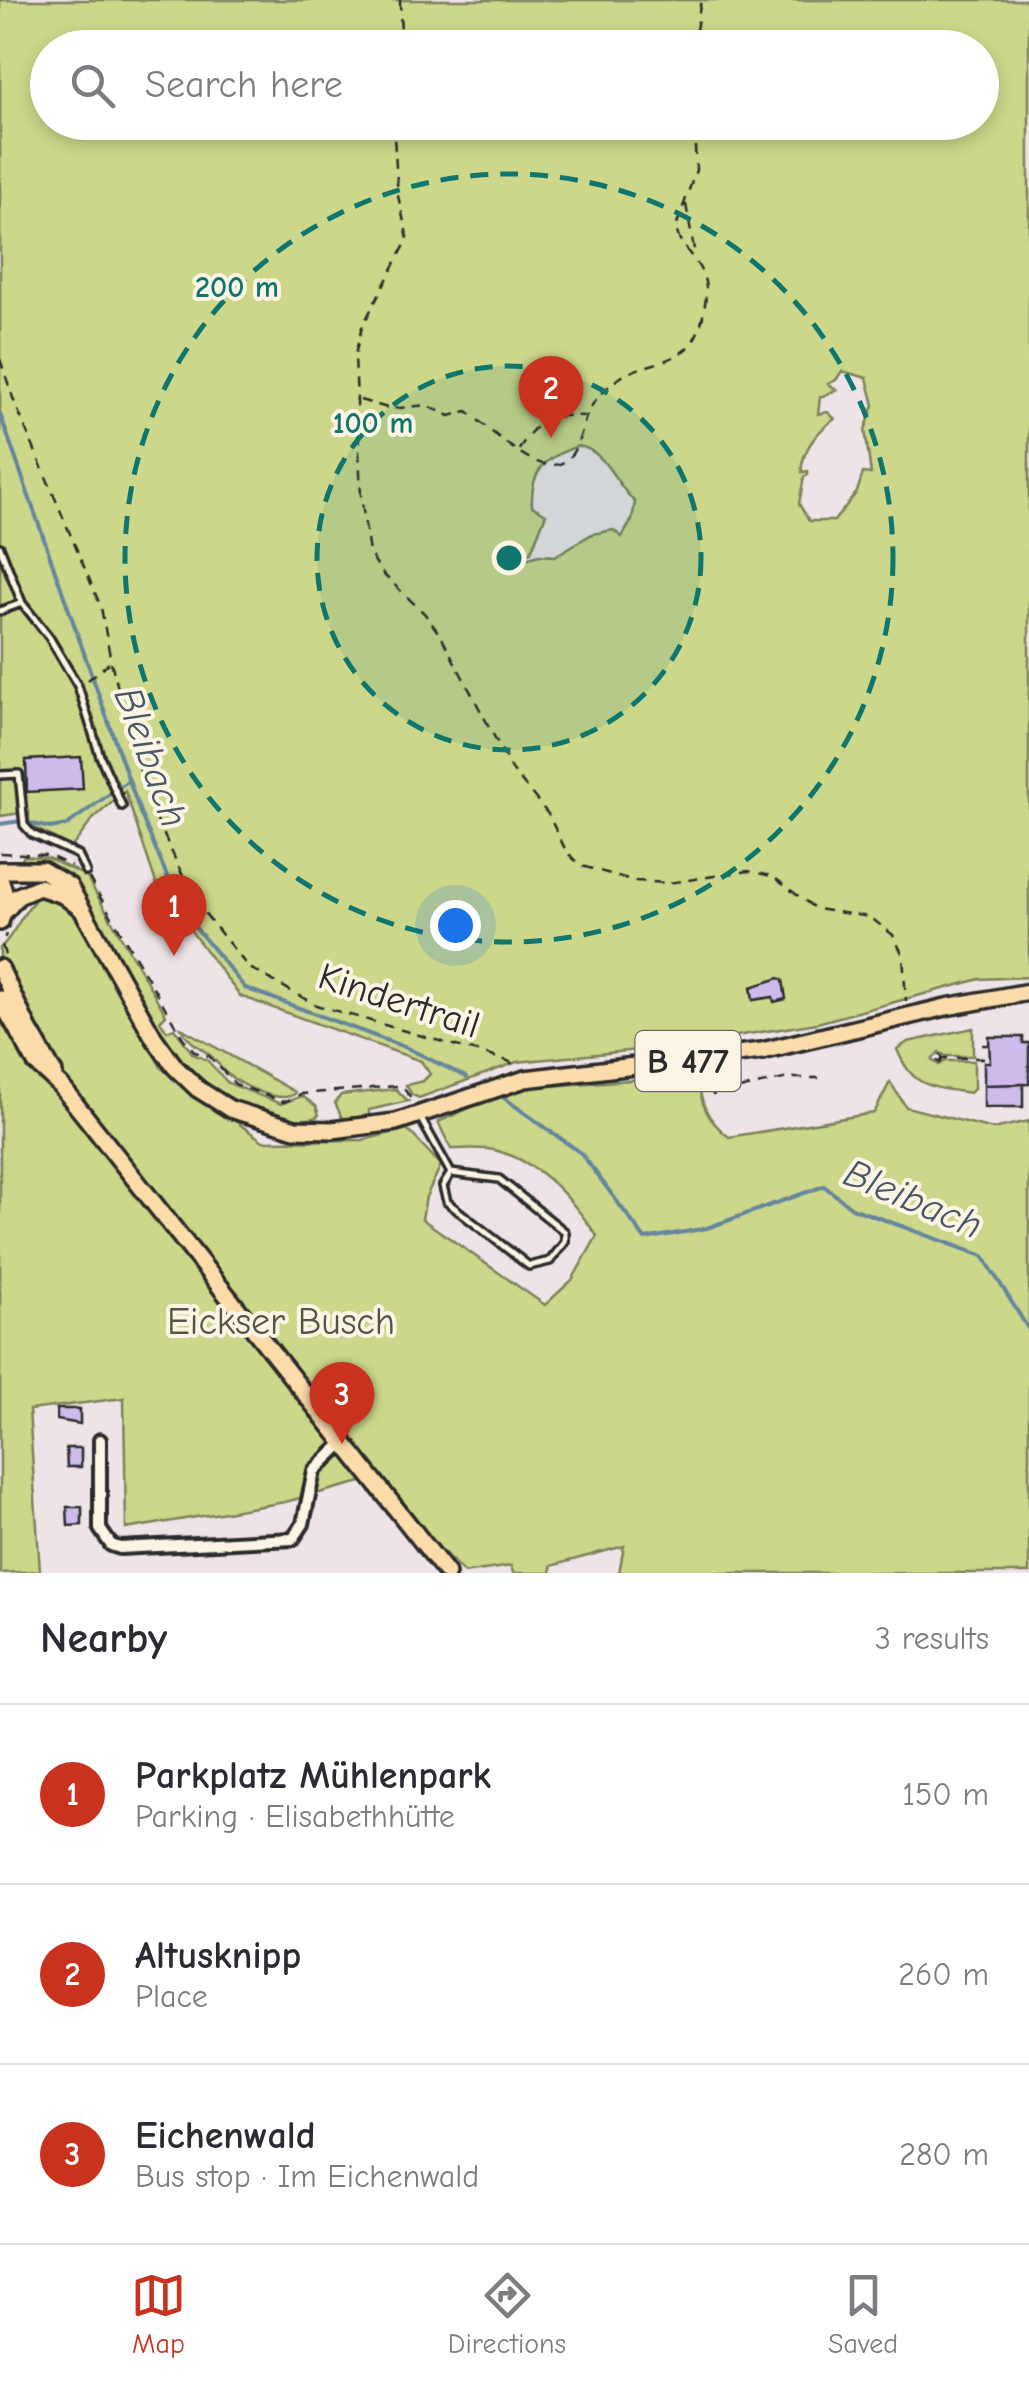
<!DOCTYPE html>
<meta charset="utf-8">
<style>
body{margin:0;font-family:"Comic Neue",sans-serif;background:#f2f2f3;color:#2b2b33}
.you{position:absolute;left:455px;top:925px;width:35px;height:35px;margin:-25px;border:8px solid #fff;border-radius:50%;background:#1a73e8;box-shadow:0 0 0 15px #1a73e833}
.badge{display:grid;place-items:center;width:65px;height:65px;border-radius:50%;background:#c8321e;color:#fff;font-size:32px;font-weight:700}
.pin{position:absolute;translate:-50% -82px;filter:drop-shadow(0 2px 5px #0008)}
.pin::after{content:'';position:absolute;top:52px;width:35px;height:30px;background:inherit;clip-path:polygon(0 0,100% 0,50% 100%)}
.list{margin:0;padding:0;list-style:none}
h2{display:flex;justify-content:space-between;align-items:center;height:130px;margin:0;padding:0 40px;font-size:42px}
h2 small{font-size:32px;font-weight:400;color:#7c7c81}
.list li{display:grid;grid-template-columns:65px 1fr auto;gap:30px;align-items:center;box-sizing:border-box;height:180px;padding:0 40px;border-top:2px solid #e1e1e2}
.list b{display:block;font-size:38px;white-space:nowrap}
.list p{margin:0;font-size:32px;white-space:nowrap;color:#7c7c81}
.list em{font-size:32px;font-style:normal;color:#7c7c81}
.icon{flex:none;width:55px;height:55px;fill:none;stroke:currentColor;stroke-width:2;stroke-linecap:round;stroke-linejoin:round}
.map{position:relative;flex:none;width:1029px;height:1573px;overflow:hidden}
.search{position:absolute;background:#fff;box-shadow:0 5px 15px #0003;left:30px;right:30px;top:30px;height:110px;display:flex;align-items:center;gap:25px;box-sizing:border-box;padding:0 35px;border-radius:55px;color:#7c7c81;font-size:38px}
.sheet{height:670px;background:#fff}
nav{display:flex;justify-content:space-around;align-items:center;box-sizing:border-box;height:140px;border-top:2px solid #e1e1e2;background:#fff;font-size:28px;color:#7c7c81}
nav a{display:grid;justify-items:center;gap:5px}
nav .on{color:#c8321e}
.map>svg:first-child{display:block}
.green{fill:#ccd78a;stroke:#7c815a;stroke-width:2.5;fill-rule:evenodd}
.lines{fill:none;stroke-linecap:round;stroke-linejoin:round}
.stream{stroke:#65869e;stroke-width:4}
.building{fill:#cebbeb;stroke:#2b2b2b;stroke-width:2.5}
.service-casing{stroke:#2b2b2b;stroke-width:12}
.minor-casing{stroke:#2b2b2b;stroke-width:18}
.primary-casing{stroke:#2b2b2b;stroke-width:22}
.path{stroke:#2b2b2b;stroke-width:2.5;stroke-dasharray:10 8;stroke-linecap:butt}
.service{stroke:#fcf5e5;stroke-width:5}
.minor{stroke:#fcf5e5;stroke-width:10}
.primary{stroke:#fcdcab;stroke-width:15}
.ring{fill:none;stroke:#0f766e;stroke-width:5;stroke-dasharray:18 12}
.labels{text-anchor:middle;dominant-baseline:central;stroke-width:8;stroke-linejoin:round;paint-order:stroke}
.shield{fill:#fcf5e5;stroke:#6a6863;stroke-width:2.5}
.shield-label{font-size:35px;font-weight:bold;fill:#2b2b2b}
.street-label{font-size:38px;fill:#2b2b2b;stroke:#fcf5e5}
.park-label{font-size:38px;fill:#535643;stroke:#fcf5e5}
.water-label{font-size:40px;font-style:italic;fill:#485964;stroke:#fcf5e5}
.centre{fill:#0f766e;stroke:#fcf5e5;stroke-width:5}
.ring-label{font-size:30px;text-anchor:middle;font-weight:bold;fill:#0f766e;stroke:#fcf5e5;stroke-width:8;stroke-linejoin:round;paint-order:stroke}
</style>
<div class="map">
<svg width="1029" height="1573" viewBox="0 0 1029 1573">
<rect width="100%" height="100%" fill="#eee4e7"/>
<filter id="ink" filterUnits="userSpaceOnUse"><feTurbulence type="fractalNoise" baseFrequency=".01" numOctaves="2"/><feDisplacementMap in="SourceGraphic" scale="20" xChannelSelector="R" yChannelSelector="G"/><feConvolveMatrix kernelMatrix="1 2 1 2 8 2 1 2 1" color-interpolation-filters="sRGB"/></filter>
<g filter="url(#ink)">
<path class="green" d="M0,0h1029v977l-49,2 -163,44 -149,24 -151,15 -98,36 -7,-3 -6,-10 17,-4 7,-7 -9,-13 -181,-65 -83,-110 -32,-95 -32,28 -21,28 -43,-22v-13l-29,4zM48,48h934v74h-934zM842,371l25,7 7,27 -9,25 6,44 -8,-1 -6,19 -23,29h-25l-10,-17 5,-27 4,-2v-4l-6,1c-2,-20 17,-43 33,-53l-7,-7 -10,2 2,-17 17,-7 -9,-6 8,-4zM578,446c27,3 38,40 57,56l-3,18 -10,17 -9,-7 -21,4 -37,22 -16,-1 -14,4 -10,12 -7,-4 1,-22 5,-1 9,10 8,-2 15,-38 -14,-8c-2,-36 14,-49 46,-60z
M24,856l24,2 38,18 80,139 -6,6 7,10 7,-3 19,26 14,6 21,23 53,21 21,-8 14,10 3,9c-14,10 -36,3 -52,-2 -95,-29 -118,-102 -163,-182 -11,-20 -21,-44 -40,-57 -13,-9 -29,-9 -44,-11z
M43,894l20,9 17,20 82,146 101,72 100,-1 44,-11 34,36 -15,32 -4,22 123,86 27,-25 25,-44c-25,-36 -54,-72 -99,-85 -14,-4 -32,-2 -47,-2l-13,-27 51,-23 35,-11 173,-13c4,29 9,44 32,62l145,-24 16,-31 16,25 87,22 36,-8v452h-410l5,-27 -73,20v7h-38l-2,-7 -47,7 -91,-94 -88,23 -159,27 -2,-131 -95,12 11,161 -40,2v-625c13,-10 21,-34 34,-47l-2,-5z
M181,1028l114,64v2c-17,10 -52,-8 -68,-20 -6,-5 -10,-13 -16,-18 -12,-10 -21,-12 -30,-28z
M973,1028v28h-27l-7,-4 -7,8 7,5 6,-4h29v28l-4,4c-39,-6 -58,-5 -73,-44l11,-7z
M396,1089l12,12 -39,9v7l-27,1 -7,-15 6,-8z"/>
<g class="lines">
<path class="stream" d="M0,414l141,401 41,96 63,77 162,60 59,29
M0,824l21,-3 29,7 17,-3 62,-45
M504,1098l77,55 64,86 62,-11 117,-42 28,22 131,48 46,74"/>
</g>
<path class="building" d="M81,757l2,32 -56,3 -1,-32z
M779,978l4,2 3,19 -12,3 -1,-5 -20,3 -2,-13z
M989,1037h34v6h6v41l-45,1v-23h6z
M1023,1084v23h-39v-22z
M57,1409h23v15l-23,-4z
M66,1448h15v19h-14z
M67,1507h15v18l-14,1z"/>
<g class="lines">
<defs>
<path id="service" d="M0,547l22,56 27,34 29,49 22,70 22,50
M0,611l22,-8
M0,775l19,-1 5,51 8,9 46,21 8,17
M421,1119l30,54
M451,1173l48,6 66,53v10l-15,19 -21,5 -82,-64 -4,-16z"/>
<path id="minor" d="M100,1440v89l11,16 9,3 173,-9 10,-15 11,-53 28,-27"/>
<path id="primary" d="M0,870h42l27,16 85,152 21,29 23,22 32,20 65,20 37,1 64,-8 129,-43 237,-28 184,-44 83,-15
M0,879l7,22 -7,21
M6,910l12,-14 21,-9 24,8 16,12
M0,968l28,60 26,45
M0,999l36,64 25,23 386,487"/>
</defs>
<use href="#service" class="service-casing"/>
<use href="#minor" class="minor-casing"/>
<use href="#primary" class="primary-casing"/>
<path class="path" d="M400,0l1,48
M693,48l8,-48
M393,122l5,74 10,43 -46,88 -7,28 6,141 8,57 15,22 40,38 17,23 71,134 36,44 19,39 15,13 53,15 33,2 80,-12 24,5 44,33 54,8 23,18 10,20 3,46
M686,204l9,51
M0,359l14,42 87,206 10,55 29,108 17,50 37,80 54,67 68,38 192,56 7,4
M360,400l31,9 35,-4 24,11 17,-5c19,15 57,52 82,54 28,3 31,-34 38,-50 3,-9 11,-18 18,-25 41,-43 94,-7 101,-95 2,-33 -28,-44 -30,-68l20,-57 -2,-48
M519,450c16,-30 32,-36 65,-34
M88,680l21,-17
M0,853l48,2 23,11
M89,878l94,160 12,14 14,4 26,28 49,18 17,-8 96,-8 6,2 11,13
M5,955l-3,-10 4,-11
M982,1045h7
M943,1058l-3,5 -5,-4 5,-4 3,3h47
M703,1071l10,24 75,-17h31"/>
<use href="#service" class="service"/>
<use href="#minor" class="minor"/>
<use href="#primary" class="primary"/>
</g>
</g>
<circle cx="509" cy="558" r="192" fill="#0f766e" fill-opacity=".12"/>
<g class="ring">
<circle cx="509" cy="558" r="192"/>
<circle cx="509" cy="558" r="384"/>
</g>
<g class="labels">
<rect class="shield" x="635.5" y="1031" width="105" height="60" rx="8"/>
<g class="shield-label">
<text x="688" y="1061">B 477</text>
</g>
<g class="street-label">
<text transform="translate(399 1001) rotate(18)">Kindertrail</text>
</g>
<g class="park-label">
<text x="281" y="1322">Eickser Busch</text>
</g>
<g class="water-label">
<text transform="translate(151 757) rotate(70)">Bleibach</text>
<text transform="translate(913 1199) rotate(23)">Bleibach</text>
</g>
</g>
<circle cx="509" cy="558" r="15" class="centre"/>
<g class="ring-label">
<text x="237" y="297">200 m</text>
<text x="373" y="433">100 m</text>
</g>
</svg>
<div class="you"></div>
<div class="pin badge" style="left:174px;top:956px">1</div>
<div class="pin badge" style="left:551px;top:438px">2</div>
<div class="pin badge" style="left:342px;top:1444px">3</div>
<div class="search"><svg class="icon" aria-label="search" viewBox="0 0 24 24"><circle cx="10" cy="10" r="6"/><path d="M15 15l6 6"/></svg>Search here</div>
</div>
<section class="sheet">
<h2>Nearby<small>3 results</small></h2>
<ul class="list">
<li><span class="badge">1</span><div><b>Parkplatz Mühlenpark</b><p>Parking · Elisabethhütte</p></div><em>150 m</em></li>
<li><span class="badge">2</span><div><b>Altusknipp</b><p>Place</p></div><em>260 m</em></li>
<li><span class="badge">3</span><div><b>Eichenwald</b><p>Bus stop · Im Eichenwald</p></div><em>280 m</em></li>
</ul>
</section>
<nav>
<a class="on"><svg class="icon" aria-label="map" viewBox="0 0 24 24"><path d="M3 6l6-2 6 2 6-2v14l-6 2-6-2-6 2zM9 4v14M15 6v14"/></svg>Map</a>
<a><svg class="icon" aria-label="directions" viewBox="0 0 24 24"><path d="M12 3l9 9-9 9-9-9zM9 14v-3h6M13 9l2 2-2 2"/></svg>Directions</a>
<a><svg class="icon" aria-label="saved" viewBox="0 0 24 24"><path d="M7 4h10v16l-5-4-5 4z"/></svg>Saved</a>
</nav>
